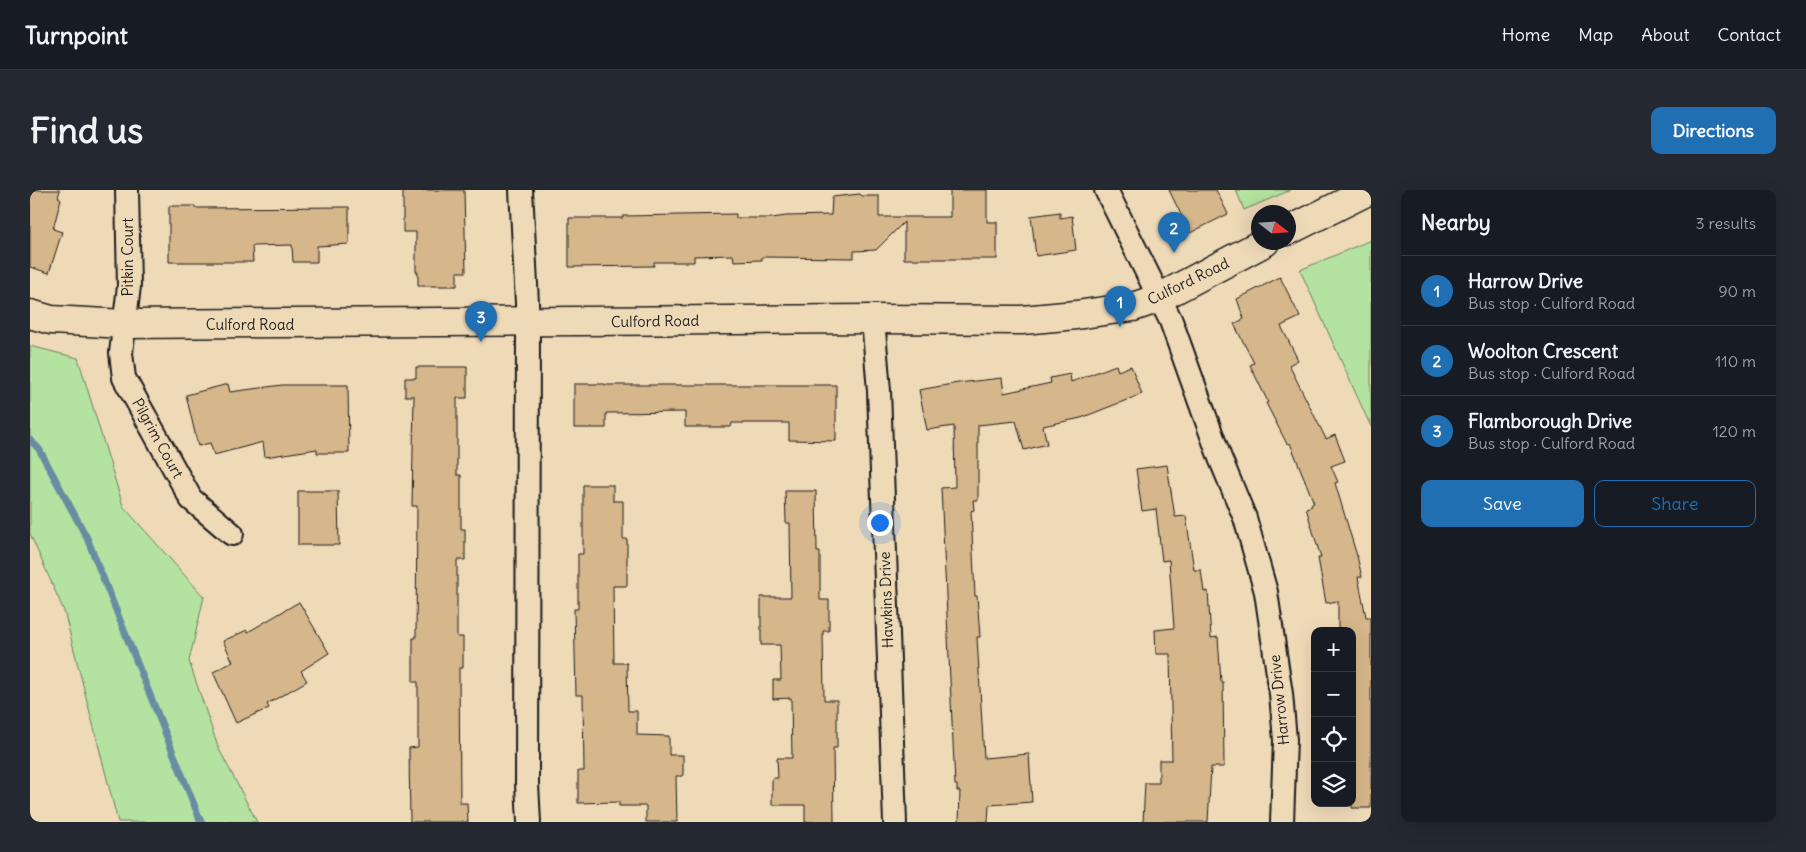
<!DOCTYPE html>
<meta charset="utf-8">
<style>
body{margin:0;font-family:Delius,sans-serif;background:#242831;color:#f1f3f6}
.controls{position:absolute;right:15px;bottom:15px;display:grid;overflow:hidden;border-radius:10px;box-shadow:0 5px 20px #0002}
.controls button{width:45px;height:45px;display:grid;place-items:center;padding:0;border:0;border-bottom:1px solid #363941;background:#171b24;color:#f1f3f6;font:25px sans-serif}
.compass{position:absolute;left:1221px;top:15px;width:45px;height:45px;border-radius:50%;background:#171b24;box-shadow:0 5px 20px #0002;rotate:107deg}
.you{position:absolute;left:849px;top:332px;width:18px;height:18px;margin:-12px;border:4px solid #fff;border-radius:50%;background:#1a73e8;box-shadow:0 0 0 8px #1a73e833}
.badge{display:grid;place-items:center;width:32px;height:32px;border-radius:50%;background:#1f6fb2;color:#fff;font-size:16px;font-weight:700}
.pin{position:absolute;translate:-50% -41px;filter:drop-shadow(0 1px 2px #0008)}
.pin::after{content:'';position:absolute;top:26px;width:18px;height:15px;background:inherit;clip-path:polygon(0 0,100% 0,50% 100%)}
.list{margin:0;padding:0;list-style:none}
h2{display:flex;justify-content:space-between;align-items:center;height:65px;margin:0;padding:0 20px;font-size:21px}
h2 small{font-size:16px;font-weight:400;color:#9ea1a6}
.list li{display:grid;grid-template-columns:32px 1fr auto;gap:15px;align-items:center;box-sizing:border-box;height:70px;padding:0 20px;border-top:1px solid #363941}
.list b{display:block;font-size:19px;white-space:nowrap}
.list p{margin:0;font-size:16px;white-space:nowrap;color:#9ea1a6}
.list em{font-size:16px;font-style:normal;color:#9ea1a6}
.actions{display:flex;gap:10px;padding:15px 20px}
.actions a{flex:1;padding:11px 0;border:1px solid #1f6fb2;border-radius:10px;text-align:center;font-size:18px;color:#1f6fb2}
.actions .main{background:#1f6fb2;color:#fff}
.icon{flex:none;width:28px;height:28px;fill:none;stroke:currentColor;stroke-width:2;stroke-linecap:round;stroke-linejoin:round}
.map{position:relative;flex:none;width:1341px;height:632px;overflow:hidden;border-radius:10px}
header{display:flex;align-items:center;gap:30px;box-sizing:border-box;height:70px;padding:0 25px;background:#171b24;border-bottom:1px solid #363941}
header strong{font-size:24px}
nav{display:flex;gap:28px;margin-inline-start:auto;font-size:18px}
.intro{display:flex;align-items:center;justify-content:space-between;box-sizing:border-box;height:120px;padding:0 30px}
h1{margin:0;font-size:35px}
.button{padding:12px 22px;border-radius:10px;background:#1f6fb2;color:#fff;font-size:18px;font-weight:700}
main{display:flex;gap:30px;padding:0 30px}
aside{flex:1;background:#171b24;border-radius:10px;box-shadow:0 5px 20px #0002}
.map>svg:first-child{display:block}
.green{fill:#b4e2a0;stroke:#687f5e}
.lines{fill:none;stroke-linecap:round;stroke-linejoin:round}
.stream{stroke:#678da2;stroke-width:7}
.building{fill:#d6b78b;stroke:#1c1c1c}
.street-casing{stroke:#1c1c1c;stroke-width:26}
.secondary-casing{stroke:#1c1c1c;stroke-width:31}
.street{stroke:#efdab8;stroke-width:22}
.secondary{stroke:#efdab8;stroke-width:28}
.labels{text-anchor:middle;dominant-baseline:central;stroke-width:4.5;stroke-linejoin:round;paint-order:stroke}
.street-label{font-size:15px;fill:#1c1c1c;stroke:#efdab8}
</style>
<header>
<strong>Turnpoint</strong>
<nav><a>Home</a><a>Map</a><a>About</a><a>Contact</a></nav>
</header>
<div class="intro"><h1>Find us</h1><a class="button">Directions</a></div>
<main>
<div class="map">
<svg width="1341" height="632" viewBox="0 0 1341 632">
<rect width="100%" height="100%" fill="#efdab8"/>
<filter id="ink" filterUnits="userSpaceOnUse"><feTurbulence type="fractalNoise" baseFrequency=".02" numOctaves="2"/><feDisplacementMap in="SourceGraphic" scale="10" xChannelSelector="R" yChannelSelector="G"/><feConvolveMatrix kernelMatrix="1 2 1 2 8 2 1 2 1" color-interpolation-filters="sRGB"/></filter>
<g filter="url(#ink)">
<path class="green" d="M1206,0h55l-47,20z
M1341,50v187l-71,-157z
M0,156l48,12 45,148 81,91 -15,64 29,86 39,75h-139l-54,-211 -34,-77z"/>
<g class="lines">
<path class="stream" d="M0,250l9,9 48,89 114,284"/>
</g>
<path class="building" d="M0,0h30l-2,7 3,2 -8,30 9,3 -13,41 -19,-6z
M373,0h61l2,82h-9v14h-39v-14h-2v-40h-13z
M920,0h37v32h10v37h-93v-37l-28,28 -22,1v7l-92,-1v3l-28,1 -1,-6 -39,1v6h-40v4l-85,1v-49h54v-2l113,-2v4h36l14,-2 45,-1 1,-18 28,-3 2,2h17v21h71z
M1139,0h47l12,24 -38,19z
M139,16h26v2l154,-1v37l-32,2v16h-24l-1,-17 -40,1 1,16h-84z
M1030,22v6l12,-2 4,34 -40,6 -5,-40z
M1250,87l20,40 -19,9 17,34 -9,5 37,74 9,-4 10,26 -14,5 7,16 -3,1 22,73 5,21h-4l8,40h5v191h-19v-177h-14v-30l-12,2 -8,-45h3l-15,-50 6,-2 -1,-2 3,-1 -24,-60 -3,1 -21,-41 2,-1 -18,-37 4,-2 -20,-39 10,-5 -7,-20z
M1086,175l2,6 13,-5 11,28 -61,24 -38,8 4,18 -23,6 -8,-29 -38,4v75h-5l1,10 -3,1 4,85h2l3,41h-3l7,121 45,-4 3,48 -43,3 -1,17h-29l1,-31h-3v-6h-2l-14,-297 14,-1 -1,-61 -27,4 -8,-40 39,-7 44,-5 2,15 47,-10 -1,-5 20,-4 1,8z
M386,177h51v31h-10v77h4v54h4v31h-8v77h6v31h-4l1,133v2h7l1,19h-58l-1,-74 9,-1v-65h-5v-44h3l1,-132h-5l2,-110h-9v-18h11z
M198,194l2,8 52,-7h66l1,68h-32v-4l-52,8 -2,-15 -49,13 -4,-12 -12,3 -12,-51z
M544,194h31v1h231v56l-47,-1v-17h-57l-1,4h-46v-15l-79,1v15h-32z
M1137,275l8,52 11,-1 8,54h7l3,22 4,-1 3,47 7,-1 3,45h2l1,85h-13l-3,55h-65l2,-39h14v-23h13l-2,-106h-14l-1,-24 19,-2 -5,-68 -7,1 -6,-52 -14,2 -6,-42z
M553,295h30v16h10v38h4v47h-14l1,77h13l1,48h9v24l32,1v19h14v21h-7l1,46h-31v-16h-27v-4l-41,1v-32h6l-1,-76h-7l-2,-86h4v-55h5z
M268,301h40l1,54h-41z
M755,301h31l1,61h3v48h9v31h-6l1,69h13v48h-4l1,74h-29v-17h-33v-27h6l-1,-20h15l-1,-60 -18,1v-19h8l-1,-35h-19v-48h30l-1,-74h-4z
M269,412l30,51 -28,18 6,10 -40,23 2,4 -33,15 -23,-51 20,-10 -10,-21 24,-11 1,2z"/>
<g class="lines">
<defs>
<path id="street" d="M97,0l2,96 -8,67 3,25 67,121 41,35
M491,0l7,132 -1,462 2,38
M1076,0l65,131 49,137 25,60 21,74 15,102 4,46 -3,82
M843,129l6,72 16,431"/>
<path id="secondary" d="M1258,41l82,-41
M0,124l21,6 73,4 749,-5 149,1 54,-5 57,-8 26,-9 106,-56"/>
</defs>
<use href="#street" class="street-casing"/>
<use href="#secondary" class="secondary-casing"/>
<use href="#street" class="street"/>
<use href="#secondary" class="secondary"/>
</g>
</g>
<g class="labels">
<g class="street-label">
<text transform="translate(97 67) rotate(-90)">Pitkin Court</text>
<text transform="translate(1158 91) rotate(-26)">Culford Road</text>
<text transform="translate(625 131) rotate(-1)">Culford Road</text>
<text x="220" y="134">Culford Road</text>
<text transform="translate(128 248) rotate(61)">Pilgrim Court</text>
<text transform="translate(856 410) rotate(-92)">Hawkins Drive</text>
<text transform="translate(1249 510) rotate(-96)">Harrow Drive</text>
</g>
</g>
</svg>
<div class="controls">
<button>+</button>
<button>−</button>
<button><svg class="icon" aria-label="locate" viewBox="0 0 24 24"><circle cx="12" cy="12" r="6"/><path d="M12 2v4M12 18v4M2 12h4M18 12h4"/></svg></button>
<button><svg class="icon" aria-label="layers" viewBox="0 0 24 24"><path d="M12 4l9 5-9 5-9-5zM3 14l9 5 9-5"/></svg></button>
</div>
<svg class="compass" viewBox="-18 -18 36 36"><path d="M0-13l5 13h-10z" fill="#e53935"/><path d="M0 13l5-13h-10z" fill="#9ea1a6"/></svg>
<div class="you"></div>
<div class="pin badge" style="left:1090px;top:137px">1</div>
<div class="pin badge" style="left:1144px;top:63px">2</div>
<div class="pin badge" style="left:451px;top:152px">3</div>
</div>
<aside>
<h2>Nearby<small>3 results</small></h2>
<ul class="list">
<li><span class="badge">1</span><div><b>Harrow Drive</b><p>Bus stop · Culford Road</p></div><em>90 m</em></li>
<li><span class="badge">2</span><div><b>Woolton Crescent</b><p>Bus stop · Culford Road</p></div><em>110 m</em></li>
<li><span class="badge">3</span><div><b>Flamborough Drive</b><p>Bus stop · Culford Road</p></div><em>120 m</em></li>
</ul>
<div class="actions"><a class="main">Save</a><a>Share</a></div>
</aside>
</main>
